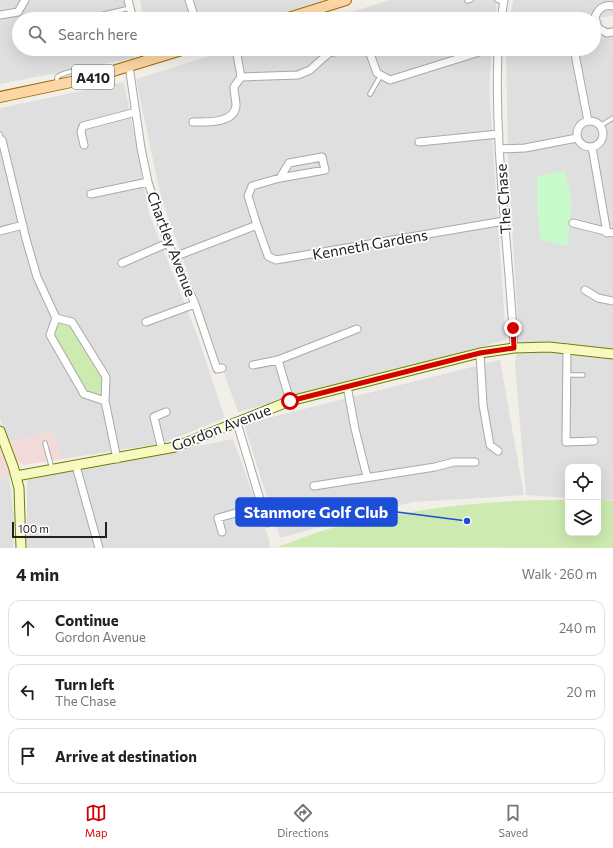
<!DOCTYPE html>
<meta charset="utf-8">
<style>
body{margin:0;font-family:Commissioner,sans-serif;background:#f2f2f2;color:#202124}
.controls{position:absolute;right:12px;bottom:12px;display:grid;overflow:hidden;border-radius:8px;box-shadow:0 4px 16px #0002}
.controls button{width:36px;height:36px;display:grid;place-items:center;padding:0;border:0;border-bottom:1px solid #e0e0e0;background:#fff;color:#202124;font:20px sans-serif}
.scale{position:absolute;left:12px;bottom:10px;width:95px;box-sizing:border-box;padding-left:4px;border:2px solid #222;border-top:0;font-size:11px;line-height:14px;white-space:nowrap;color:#222;-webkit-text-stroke:3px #fff;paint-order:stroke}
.stop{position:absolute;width:12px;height:12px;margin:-9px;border:3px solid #d40000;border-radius:50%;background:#fff}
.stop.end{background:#d40000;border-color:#fff;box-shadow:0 1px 4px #0008}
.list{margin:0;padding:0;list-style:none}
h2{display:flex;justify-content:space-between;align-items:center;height:52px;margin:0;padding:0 16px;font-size:17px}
h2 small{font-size:13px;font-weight:400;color:#757577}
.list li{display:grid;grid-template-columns:26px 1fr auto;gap:12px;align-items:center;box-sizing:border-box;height:56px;margin:0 8px 8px;padding:0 8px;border:1px solid #e0e0e0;border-radius:12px}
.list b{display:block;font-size:15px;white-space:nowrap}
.list p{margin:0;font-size:13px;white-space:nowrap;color:#757577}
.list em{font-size:13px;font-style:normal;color:#757577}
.icon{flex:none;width:22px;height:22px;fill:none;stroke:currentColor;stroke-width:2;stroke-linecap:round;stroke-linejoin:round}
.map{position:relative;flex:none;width:613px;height:548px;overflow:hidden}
.search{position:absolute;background:#fff;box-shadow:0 4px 16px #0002;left:12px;right:12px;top:12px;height:44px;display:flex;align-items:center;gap:10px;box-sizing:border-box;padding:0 14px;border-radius:22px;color:#757577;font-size:15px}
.sheet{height:244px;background:#fff}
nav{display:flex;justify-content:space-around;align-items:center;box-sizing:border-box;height:56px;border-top:1px solid #e0e0e0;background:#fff;font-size:11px;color:#757577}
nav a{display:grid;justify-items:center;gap:2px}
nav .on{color:#d40000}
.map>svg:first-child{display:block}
.residential{fill:#e0dfdf}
.commercial{fill:#f2dad9}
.grass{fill:#cdebb0}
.park{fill:#c8facc}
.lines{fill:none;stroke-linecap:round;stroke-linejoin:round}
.lane-casing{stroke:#a9a9a9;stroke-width:5.5}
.street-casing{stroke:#a9a9a9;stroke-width:9}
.secondary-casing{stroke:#707d05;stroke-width:11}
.primary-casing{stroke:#a06b00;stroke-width:12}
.lane{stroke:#fff;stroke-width:3.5}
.street{stroke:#fff;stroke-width:7}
.secondary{stroke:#f7fabf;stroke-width:9}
.primary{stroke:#fcd6a4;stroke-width:10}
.route{stroke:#d40000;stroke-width:5}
.labels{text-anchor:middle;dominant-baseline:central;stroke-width:3.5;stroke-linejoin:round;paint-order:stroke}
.shield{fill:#fff;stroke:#646464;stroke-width:1}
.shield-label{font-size:14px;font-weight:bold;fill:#222}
.street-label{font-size:15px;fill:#222;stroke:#fff}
.leader{fill:none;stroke:#1d4ed8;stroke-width:1.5}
.callout-dot{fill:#1d4ed8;stroke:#fff;stroke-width:1.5}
.callout{fill:#1d4ed8;stroke:#1d4ed8;stroke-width:1.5}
.callout-label{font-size:16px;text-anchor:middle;font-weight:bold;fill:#fff}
</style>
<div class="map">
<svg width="613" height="548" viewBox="0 0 613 548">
<rect width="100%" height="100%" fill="#f2efe9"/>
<path class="residential" d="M0,0h125l3,19h-109v30h113l2,9 -134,26z
M140,0h185l-61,19h-120z
M390,0h107l-2,19h-166z
M513,0h100v16l-26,3h-30l-46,-6z
M613,26v474h-15v-33h-30v31l-42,-3 -11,-131 4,-25 -11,-178 -2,-112h88v-19z
M232,49h260l-3,39 17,252 -268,72 -77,-214 -25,-119z
M124,82l25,131 48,122 28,83 -62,25 -100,16 -11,-28 -41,11 -11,-23v-311z
M500,360l24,135 -112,7 -132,36 -36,-114z
M233,439l36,100 1,9h-243v-68z
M9,476l6,47 -2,25h-13v-70z"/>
<path class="commercial" d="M52,431l11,28 -40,6 -6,-5 -6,-18z
M0,448l9,26v2l-9,2z"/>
<path class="grass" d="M58,323l16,5 28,48v20l-17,-4 -32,-57z
M598,499l15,2v47l-336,-1c18,-6 36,-14 55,-19 78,-19 156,-29 236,-28v33h30z"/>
<path class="park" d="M565,171l7,32 -5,43 -26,-6 -4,-31v-33z"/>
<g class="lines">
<defs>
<path id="lane" d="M497,0l7,3
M467,1l4,-1
M83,19l47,-11
M57,85v-8c7,-5 23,-8 31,-7l2,7
M370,94l11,-19
M600,126l13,-8
M0,134l2,6
M567,375h16
M45,443l7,26"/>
<path id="street" d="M128,0l5,19
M189,0l6,19
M613,6c-9,-2 -15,3 -18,11l3,11 9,5 6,-1
M0,15l18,-3 7,-12
M501,17l12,2
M501,19l3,-19
M144,49l5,11
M236,49l5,28 57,-2 12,-5 19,-17 19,-4
M364,49l5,2 8,22 13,7 99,-31
M498,49c-4,100 11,199 16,299
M574,49l14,72
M129,66l12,82 7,34 20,61 27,61 22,65 5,-1
M577 134a13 13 0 1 1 26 0a13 13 0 1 1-26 0Z
M193,122c12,0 41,2 43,-16 0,-6 -2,-13 -2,-19l7,-10
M2,140l24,99 11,38 19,41 -6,17 34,59 21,7
M419,142l80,-8
M84,145l-3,-13 2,-6 53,-14
M592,147l15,86
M499,149l26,-1 52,-10
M91,194l57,-12
M573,223l40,10
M257,225l11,31 8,4 228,-39
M0,231l23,-6
M174,257l83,-32 -9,-29 4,-10 28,-8 45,-8 -3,-13 -33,6 -9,15
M122,263l46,-20
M585,290l13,8 15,3
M56,318l16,4 34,55 -1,24 12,58
M146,322l49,-18
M567,348l-1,94 28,-1
M480,353l3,52 7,40 8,6
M253,365l25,-5
M347,386l8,43 12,48
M290,401l-12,-41 79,-31
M234,422l4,4 29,97
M162,450l-8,-33 12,-5
M76,466l23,82
M314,486l121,-19 19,-5h21
M222,532l-4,-14 43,-12"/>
<path id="secondary" d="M0,431l13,35 6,22 2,60
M16,476l159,-29 115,-46 190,-48 34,-5 35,-1 64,7"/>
<path id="primary" d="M285,19l61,-19
M0,97l90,-19 95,-29"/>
</defs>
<use href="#lane" class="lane-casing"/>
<use href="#street" class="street-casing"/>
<use href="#secondary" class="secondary-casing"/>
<use href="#primary" class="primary-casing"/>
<use href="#lane" class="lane"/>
<use href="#street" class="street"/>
<use href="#secondary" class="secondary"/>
<use href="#primary" class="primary"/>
</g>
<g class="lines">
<path class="route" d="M290,401l190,-48 34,-5 -1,-20"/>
</g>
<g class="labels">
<rect class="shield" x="72" y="65" width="42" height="24" rx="3"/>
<g class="shield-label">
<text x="93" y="77">A410</text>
</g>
<g class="street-label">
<text transform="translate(503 199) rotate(-94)">The Chase</text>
<text transform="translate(172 244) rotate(69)">Chartley Avenue</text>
<text transform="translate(370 244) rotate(-10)">Kenneth Gardens</text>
<text transform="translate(221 427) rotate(-21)">Gordon Avenue</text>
</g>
</g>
<path class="leader" d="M467 521L397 512"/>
<circle class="callout-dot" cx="467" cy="521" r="4"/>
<rect class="callout" x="236" y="498" width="161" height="28" rx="4"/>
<g class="callout-label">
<text x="316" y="518">Stanmore Golf Club</text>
</g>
</svg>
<div class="controls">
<button><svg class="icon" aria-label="locate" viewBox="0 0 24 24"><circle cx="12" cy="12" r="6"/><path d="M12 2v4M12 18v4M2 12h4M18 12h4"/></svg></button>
<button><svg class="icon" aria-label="layers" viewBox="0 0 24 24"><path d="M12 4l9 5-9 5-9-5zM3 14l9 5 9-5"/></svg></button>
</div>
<div class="scale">100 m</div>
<div class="stop" style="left:290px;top:401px"></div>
<div class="stop end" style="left:513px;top:328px"></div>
<div class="search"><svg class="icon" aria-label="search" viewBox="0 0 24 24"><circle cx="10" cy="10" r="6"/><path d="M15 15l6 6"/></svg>Search here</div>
</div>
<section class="sheet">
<h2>4 min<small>Walk · 260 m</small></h2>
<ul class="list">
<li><svg class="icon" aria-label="ahead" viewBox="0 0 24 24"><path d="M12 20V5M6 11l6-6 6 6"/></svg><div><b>Continue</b><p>Gordon Avenue</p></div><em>240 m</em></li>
<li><svg class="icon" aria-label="left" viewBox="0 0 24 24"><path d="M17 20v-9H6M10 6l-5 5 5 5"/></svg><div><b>Turn left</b><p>The Chase</p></div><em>20 m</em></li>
<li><svg class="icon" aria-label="arrive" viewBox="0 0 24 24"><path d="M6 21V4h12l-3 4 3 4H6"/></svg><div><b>Arrive at destination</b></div></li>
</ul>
</section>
<nav>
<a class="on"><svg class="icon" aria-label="map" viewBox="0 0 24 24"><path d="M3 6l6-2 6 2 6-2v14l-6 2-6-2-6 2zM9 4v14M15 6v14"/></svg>Map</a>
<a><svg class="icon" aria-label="directions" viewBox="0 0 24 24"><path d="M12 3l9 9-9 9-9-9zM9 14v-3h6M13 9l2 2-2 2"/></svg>Directions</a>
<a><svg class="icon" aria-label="saved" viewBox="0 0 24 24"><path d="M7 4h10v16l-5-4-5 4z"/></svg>Saved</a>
</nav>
